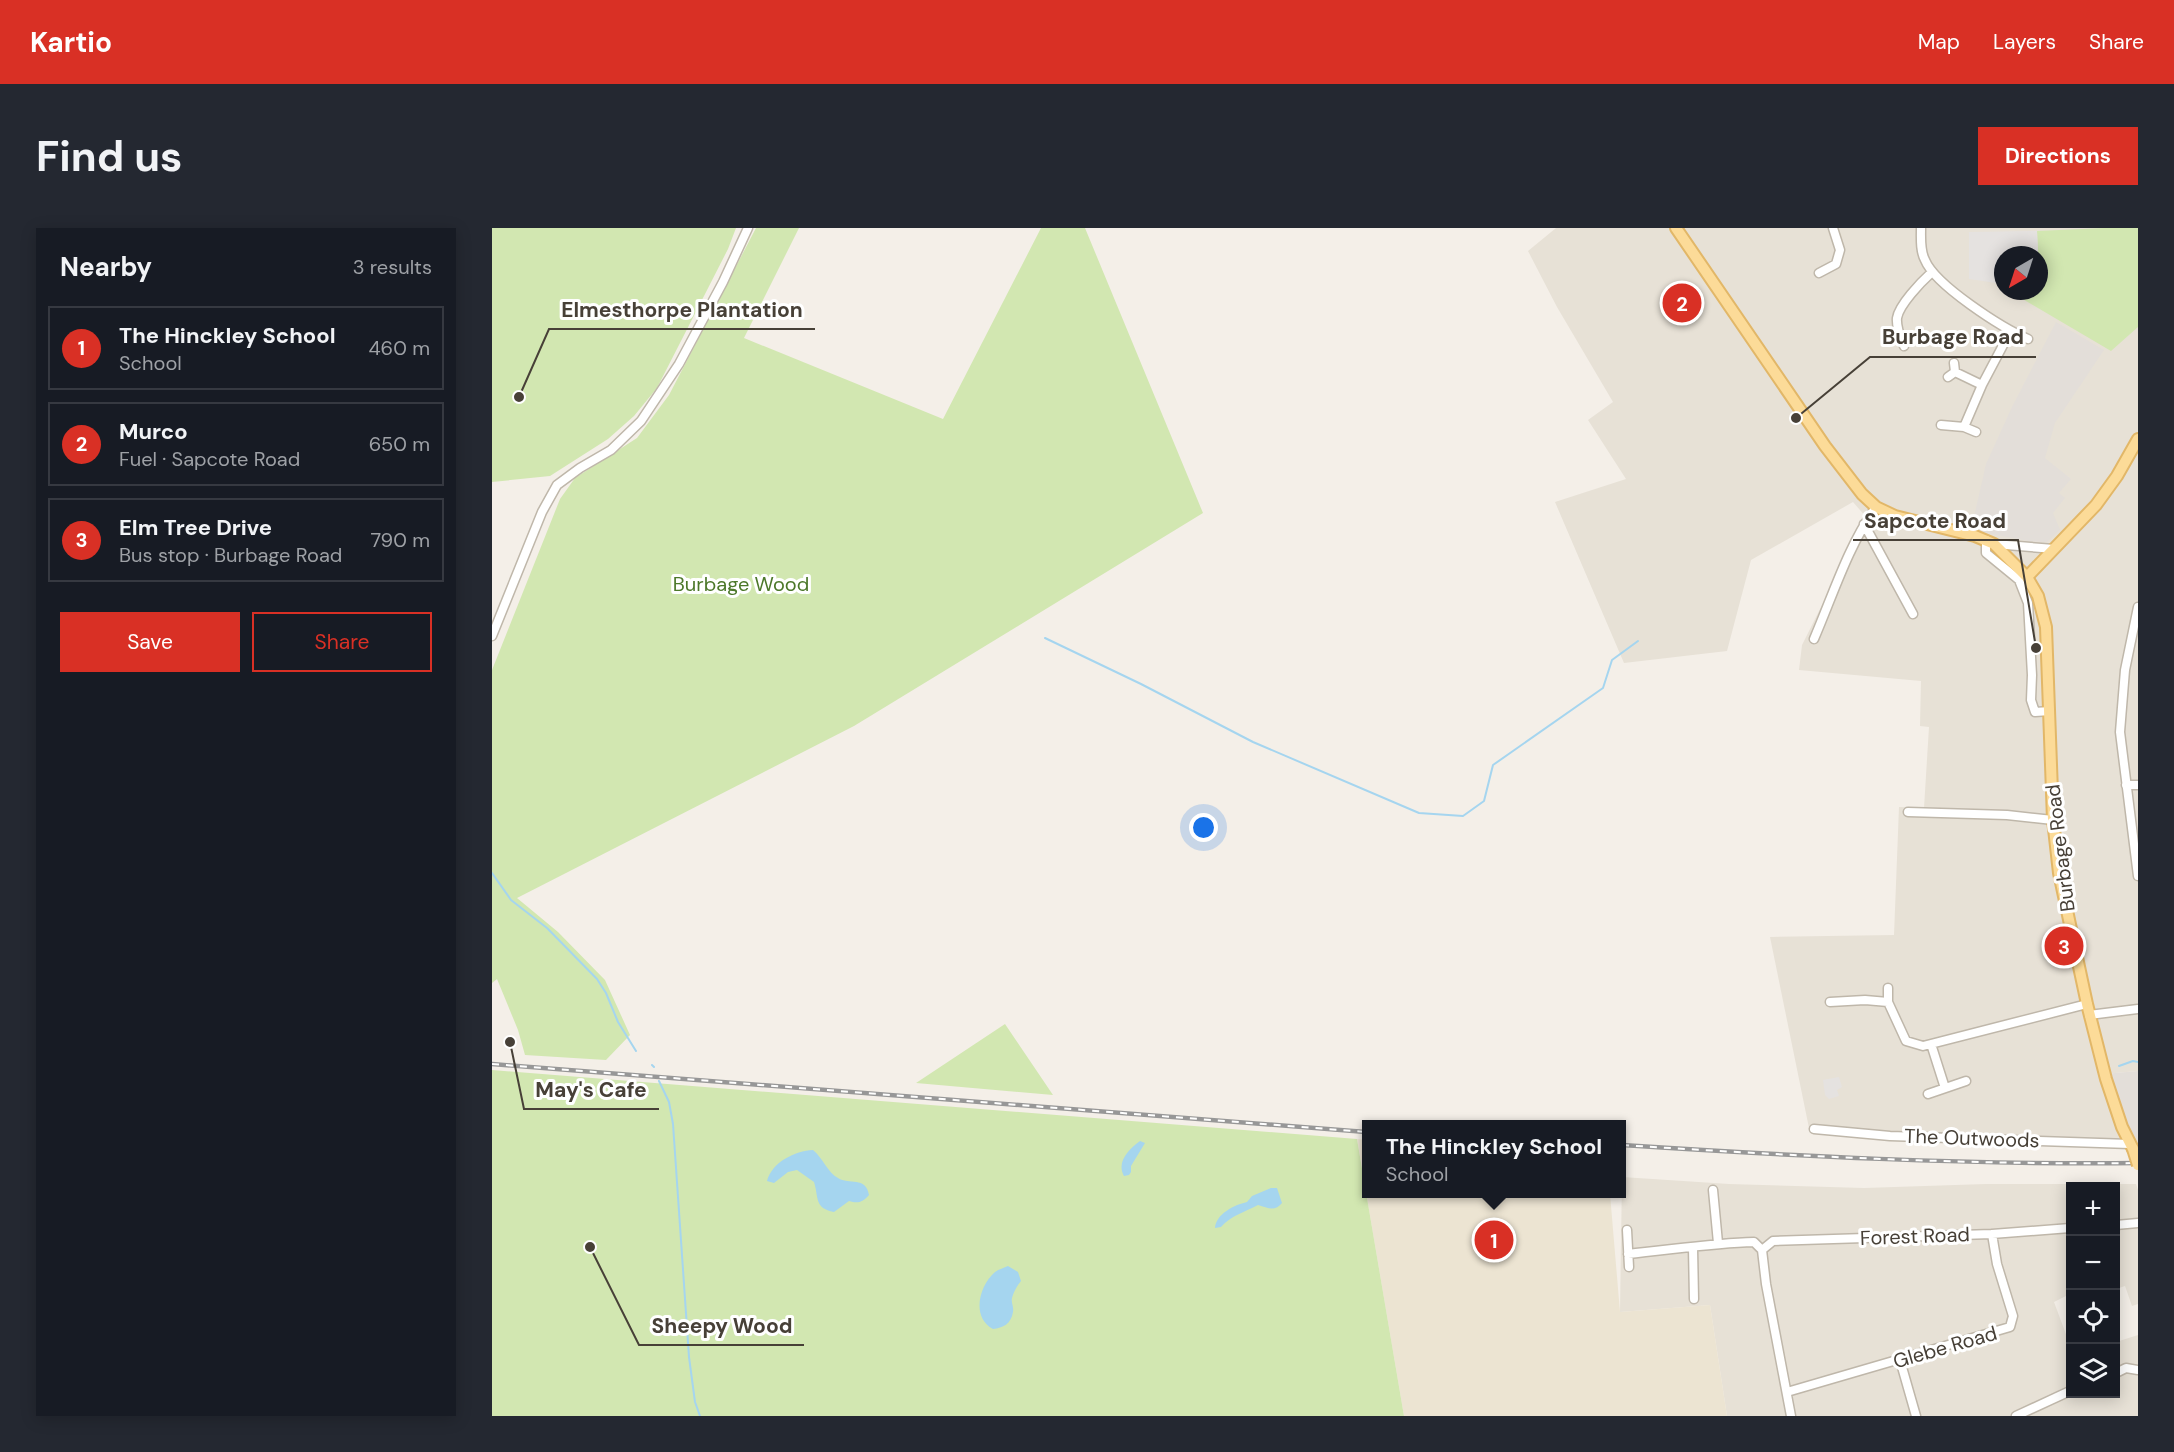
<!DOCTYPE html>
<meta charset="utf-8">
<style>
body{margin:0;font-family:"DM Sans",sans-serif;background:#242831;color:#f1f3f6}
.controls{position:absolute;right:18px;bottom:18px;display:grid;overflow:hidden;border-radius:0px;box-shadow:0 3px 15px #0003}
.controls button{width:54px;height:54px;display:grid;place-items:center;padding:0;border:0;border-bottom:2px solid #363941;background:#171b24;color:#f1f3f6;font:30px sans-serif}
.compass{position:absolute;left:1502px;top:18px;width:54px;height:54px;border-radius:50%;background:#171b24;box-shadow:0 3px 15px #0003;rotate:219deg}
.you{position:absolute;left:712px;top:600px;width:21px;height:21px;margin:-15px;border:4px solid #fff;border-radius:50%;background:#1a73e8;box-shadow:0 0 0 9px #1a73e833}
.badge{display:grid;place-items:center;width:39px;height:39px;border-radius:50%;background:#d93025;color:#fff;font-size:20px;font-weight:700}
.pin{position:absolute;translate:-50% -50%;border:3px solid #fff;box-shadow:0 2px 6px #0006}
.popup{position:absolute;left:870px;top:892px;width:264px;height:78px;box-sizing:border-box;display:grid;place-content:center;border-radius:0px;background:#171b24;filter:drop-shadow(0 2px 4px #0005);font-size:20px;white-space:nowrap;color:#9ea1a6}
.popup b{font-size:22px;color:#f1f3f6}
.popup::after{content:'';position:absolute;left:50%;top:100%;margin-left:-12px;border:12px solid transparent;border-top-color:#171b24}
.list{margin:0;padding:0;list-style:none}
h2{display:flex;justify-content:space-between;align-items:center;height:78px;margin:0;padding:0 24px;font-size:26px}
h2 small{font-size:20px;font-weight:400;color:#9ea1a6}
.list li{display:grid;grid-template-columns:39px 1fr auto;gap:18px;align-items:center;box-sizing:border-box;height:84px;margin:0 12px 12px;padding:0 12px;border:2px solid #363941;border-radius:0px}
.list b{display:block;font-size:22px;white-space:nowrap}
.list p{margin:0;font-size:20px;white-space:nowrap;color:#9ea1a6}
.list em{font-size:20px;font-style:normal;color:#9ea1a6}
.actions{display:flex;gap:12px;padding:18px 24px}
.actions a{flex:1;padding:14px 0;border:2px solid #d93025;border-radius:0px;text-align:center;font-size:21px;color:#d93025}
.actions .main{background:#d93025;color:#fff}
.icon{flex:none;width:33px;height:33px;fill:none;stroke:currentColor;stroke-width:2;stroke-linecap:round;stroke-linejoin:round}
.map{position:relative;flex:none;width:1646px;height:1188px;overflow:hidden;border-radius:0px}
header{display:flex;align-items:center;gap:36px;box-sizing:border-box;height:84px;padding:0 30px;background:#d93025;color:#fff}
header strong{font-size:28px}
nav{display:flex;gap:33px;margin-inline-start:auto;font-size:21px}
.intro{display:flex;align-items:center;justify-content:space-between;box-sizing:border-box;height:144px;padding:0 36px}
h1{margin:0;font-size:42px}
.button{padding:15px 27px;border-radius:0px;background:#d93025;color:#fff;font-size:21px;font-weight:700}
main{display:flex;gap:36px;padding:0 36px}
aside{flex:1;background:#171b24;border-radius:0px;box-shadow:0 3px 15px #0003}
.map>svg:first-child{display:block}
.residential{fill:#e7e1d6;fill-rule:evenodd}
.industrial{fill:#e3ded9}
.education{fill:#ece4d2}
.green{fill:#d2e7b1}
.parking{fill:#e5e2e0}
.water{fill:#a5d5ef}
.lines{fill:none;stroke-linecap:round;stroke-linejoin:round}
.stream{stroke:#a5d5ef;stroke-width:2}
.minor-casing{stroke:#bfb7aa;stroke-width:11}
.major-casing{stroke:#e2b768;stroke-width:14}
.minor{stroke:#fff;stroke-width:8}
.major{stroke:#fcdb98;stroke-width:10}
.rail-casing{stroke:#979797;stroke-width:4.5}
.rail{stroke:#fff;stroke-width:2;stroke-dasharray:7;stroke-linecap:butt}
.major-bridge-casing{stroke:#e2b768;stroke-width:14;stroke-linecap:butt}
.major-bridge{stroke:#fcdb98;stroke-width:10}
.labels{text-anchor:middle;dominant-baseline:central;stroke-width:6;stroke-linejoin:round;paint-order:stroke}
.park-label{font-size:20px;fill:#4c782a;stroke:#fff}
.street-label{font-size:20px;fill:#474037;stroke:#fff}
.leader{fill:none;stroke:#474037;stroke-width:2}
.callout-dot{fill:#474037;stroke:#fff;stroke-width:2}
.callout-label{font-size:21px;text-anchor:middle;font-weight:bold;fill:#474037;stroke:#fff;stroke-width:6;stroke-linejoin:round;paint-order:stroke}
</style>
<header>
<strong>Kartio</strong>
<nav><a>Map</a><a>Layers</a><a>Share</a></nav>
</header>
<div class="intro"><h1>Find us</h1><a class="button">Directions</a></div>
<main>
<aside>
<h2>Nearby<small>3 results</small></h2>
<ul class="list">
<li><span class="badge">1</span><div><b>The Hinckley School</b><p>School</p></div><em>460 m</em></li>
<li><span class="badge">2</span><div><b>Murco</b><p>Fuel · Sapcote Road</p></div><em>650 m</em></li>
<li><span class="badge">3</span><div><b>Elm Tree Drive</b><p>Bus stop · Burbage Road</p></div><em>790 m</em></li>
</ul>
<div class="actions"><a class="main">Save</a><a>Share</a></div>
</aside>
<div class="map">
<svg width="1646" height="1188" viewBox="0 0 1646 1188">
<rect width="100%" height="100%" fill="#f4efe8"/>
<path class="residential" d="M1064,0h582v843l-34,3 23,66 -237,-7 -81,-5 -39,-191 124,-2 5,-128 25,1 5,-81 -9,-1 1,-45 -122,-11 3,-25 64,-128 -13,-15 -102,58 -24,91 -103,12 -69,-161 71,-23 -38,-59 25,-18 -56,-95 -29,-56zM1511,27h36v36h-36z
M1130,949l107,7 135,4 122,-4h150l2,6v114l-6,2 -7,-20 -6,2 -3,-9v-93h-46v108l-16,8 16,43v49h46v-52l22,-7v81h-411l-17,-111 -90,7z"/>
<path class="industrial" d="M1564,94l48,28 -49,73 -10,35 26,21 -12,14 6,5 -12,15 7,17 -13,12 -19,-1 -57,-11 15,-66 26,-57z
M1646,843v79l-35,-76z"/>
<path class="education" d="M865,911l9,1v54h244l10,118 90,-7 17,111h-323z"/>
<path class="green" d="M0,0h244l-8,21 -71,139 -23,28 -26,23 -58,37 -58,6z
M264,0h43l-55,110 199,81 98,-191h44l118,285 -349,213 -337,172 41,34 47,48 25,55 -24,25 -81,-5 -7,-25 -21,-51 -5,4v-313l68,-171 15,-21 62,-40 32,-43z
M1612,0h34v99l-27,24 -102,-60h30v-36h-24l23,-4 -1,-20z
M513,796l48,71 -137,-12z
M0,842l865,69 47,277h-912z"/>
<path class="parking" d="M1545,3l1,21 -35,3v29l-34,-5v-47z
M1347,849l3,10 -5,3 2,6 -10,3 -4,-4 -2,-15z"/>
<path class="water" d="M648,913l5,2 -14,23v6l-2,3 -5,1c-8,-14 5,-27 16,-35z
M321,922c10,8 14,22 25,28 11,7 28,-2 31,17 -6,7 -11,9 -20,6l-15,11c-20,-4 -15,-14 -20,-30l-17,-12 -9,2 -14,11 -7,-2c5,-19 28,-30 46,-31z
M779,960h6l5,15c-7,9 -14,5 -24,2 -13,7 -28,11 -37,22l-6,1c1,-14 19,-23 32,-26l5,-6z
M516,1038l10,6 3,9c-4,5 -7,10 -9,17 -1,5 2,9 1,14 -2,12 -10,16 -20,17 -22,-12 -14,-43 2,-57 4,-3 9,-4 13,-6z"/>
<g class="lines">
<path class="stream" d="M553,410l96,46 112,58 166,71 44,3 21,-15 9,-36 110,-77 9,-28 26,-19
M0,645l19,27 36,28 50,51 9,14 12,29 18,29
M160,837l2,2
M1627,838l14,-5 5,1
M167,853l10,21 4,22 16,233 6,45 5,14"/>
<defs>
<path id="minor" d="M1429,0c0,10 -1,23 4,32 10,25 77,68 103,79
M1327,45l17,-9 4,-14 -7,-22
M1412,118c-3,-8 -8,-18 -7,-28 2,-13 24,-36 34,-45
M1463,144l27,13
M1456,149l7,-5 -1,-9
M1449,197l23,2 12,5
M1472,199l18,-42 28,-53
M1372,296l49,90
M1494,312v13l33,27 9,23 4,72 -1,25 4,12 15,-1
M1502,316l60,5
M1646,379l-13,63 -5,62 18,144
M0,408l50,-124 15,-27 23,-17 31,-18 30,-29 38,-57 44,-82 25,-54
M1322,411c19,-44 34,-93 62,-132
M1634,557h12
M1416,584l99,3 46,5
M1396,760v14l18,39 17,5 164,-42
M1338,774l35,-2 23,2
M1597,787l49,-6
M1439,816l14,44
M1436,866l38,-13
M1322,901l76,7 240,8
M1221,962l5,53
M1624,997l22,-2
M1135,1002l2,37
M1201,1020l1,51
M1270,1022l11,-9 219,-7 78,-6
M1270,1022l4,34 25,132
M1136,1026c42,-4 84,-11 126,-12l8,8
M1408,1132l16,56
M1624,1145l10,-5 12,2
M1295,1164l223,-65 3,-11 -16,-52 -5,-30
M1524,1188l54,-25"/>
<path id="major" d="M1184,0l149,218 37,48 14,13 19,9 80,20 19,8 33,33 11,19 8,31 7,193 6,53 28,131 19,75 16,48 11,22
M1535,349l69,-72 21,-29 21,-37"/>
</defs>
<use href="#minor" class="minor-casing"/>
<use href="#major" class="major-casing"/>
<use href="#minor" class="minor"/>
<use href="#major" class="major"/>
<defs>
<path id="rail" d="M0,836l874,68
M1130,917c171,11 344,20 516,18"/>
</defs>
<use href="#rail" class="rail-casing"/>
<use href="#rail" class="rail"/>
<defs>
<path id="major-bridge" d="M1641,921l5,16"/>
</defs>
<use href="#major-bridge" class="major-bridge-casing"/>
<use href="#major-bridge" class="major-bridge"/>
</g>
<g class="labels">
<g class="park-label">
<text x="249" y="356">Burbage Wood</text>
</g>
<g class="street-label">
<text transform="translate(1568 620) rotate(-97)">Burbage Road</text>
<text transform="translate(1480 910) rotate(2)">The Outwoods</text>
<text transform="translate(1423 1008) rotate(-2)">Forest Road</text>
<text transform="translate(1453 1119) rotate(-16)">Glebe Road</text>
</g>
</g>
<path class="leader" d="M27 169L57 101H323M1304 190L1378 129H1544M1544 420L1526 312H1361M18 814L32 881H167M98 1019L147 1117H312"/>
<g class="callout-dot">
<circle cx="27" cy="169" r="6"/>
<circle cx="1304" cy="190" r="6"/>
<circle cx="1544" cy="420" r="6"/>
<circle cx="18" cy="814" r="6"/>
<circle cx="98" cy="1019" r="6"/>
</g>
<g class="callout-label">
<text x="190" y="89">Elmesthorpe Plantation</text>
<text x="1461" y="116">Burbage Road</text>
<text x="1443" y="300">Sapcote Road</text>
<text x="99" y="869">May's Cafe</text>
<text x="230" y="1105">Sheepy Wood</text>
</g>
</svg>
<div class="controls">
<button>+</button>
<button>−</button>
<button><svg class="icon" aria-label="locate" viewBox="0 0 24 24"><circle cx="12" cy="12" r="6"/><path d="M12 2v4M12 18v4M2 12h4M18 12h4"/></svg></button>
<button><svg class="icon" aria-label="layers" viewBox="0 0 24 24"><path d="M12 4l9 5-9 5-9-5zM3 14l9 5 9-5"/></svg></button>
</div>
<svg class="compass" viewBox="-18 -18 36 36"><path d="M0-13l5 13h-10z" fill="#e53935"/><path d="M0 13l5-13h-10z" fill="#9ea1a6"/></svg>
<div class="you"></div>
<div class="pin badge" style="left:1002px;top:1012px">1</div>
<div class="popup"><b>The Hinckley School</b>School</div>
<div class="pin badge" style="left:1190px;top:75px">2</div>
<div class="pin badge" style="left:1572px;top:718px">3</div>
</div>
</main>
